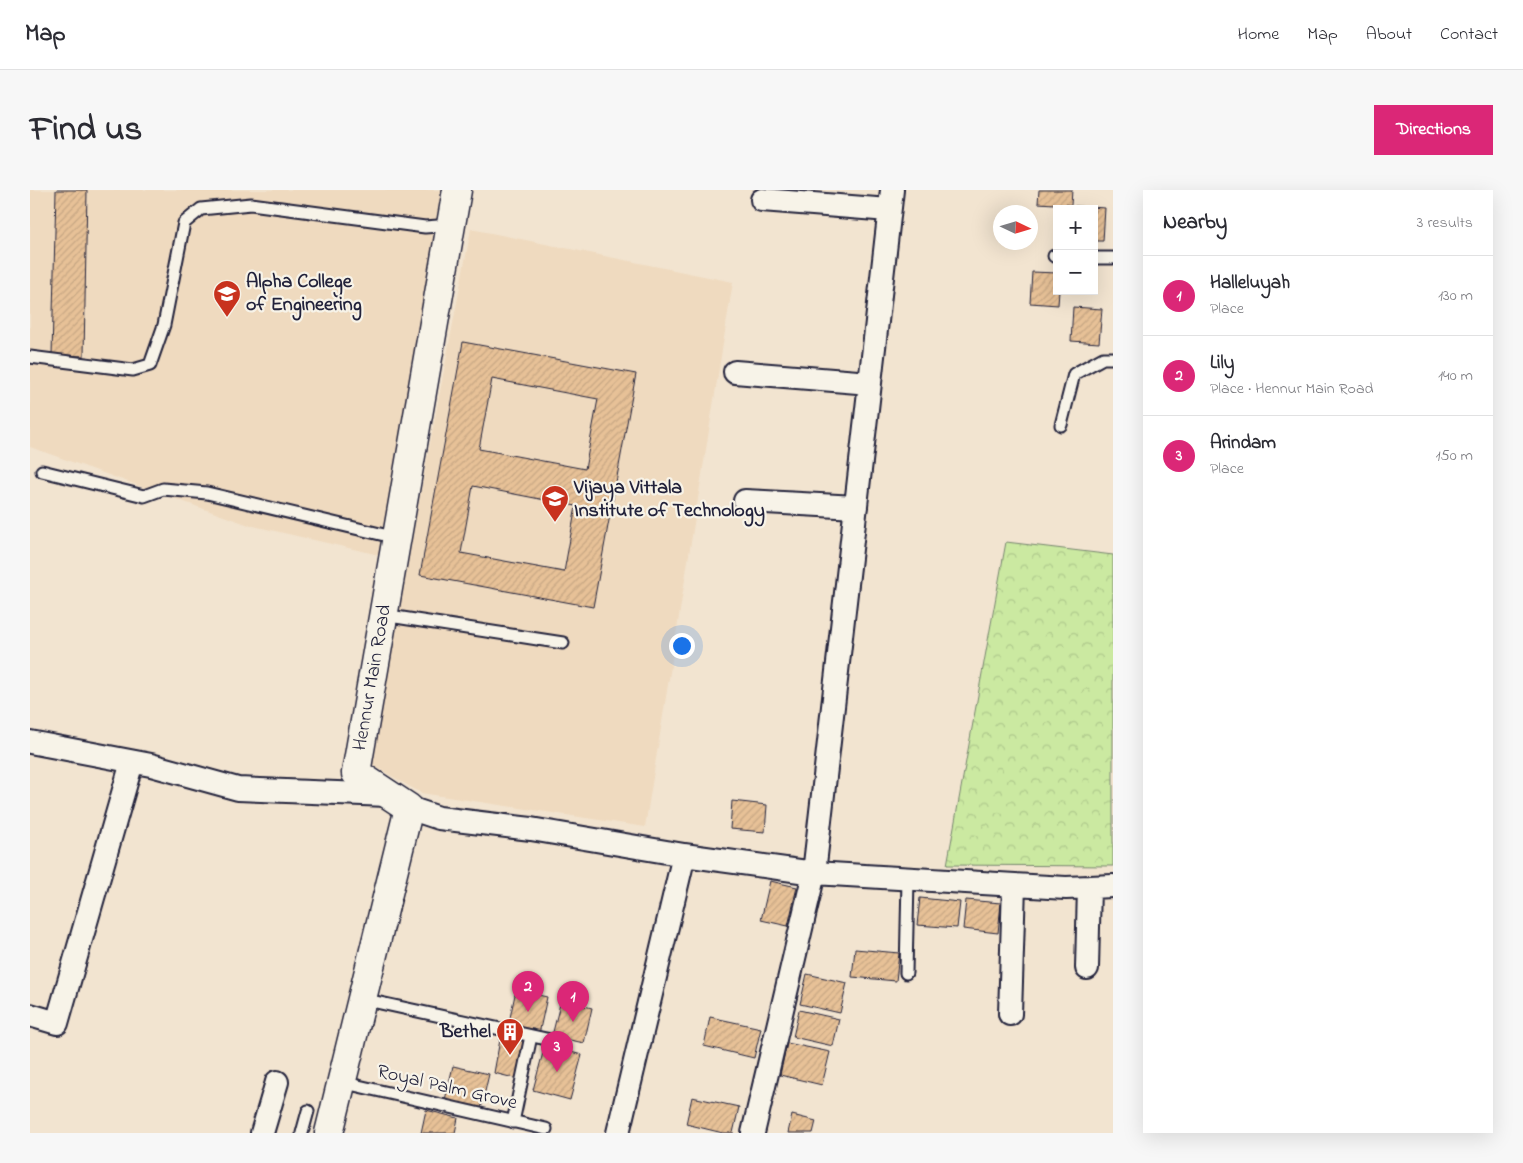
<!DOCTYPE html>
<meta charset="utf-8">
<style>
body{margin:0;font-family:"Indie Flower",sans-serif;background:#f7f7f7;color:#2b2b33}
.controls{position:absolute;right:15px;top:15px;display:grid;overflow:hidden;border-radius:0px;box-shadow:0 5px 20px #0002}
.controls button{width:45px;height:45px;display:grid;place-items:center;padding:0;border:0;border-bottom:1px solid #e1e1e2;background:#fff;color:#2b2b33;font:25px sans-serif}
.compass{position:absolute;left:963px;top:15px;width:45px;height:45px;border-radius:50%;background:#fff;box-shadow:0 5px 20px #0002;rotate:94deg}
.you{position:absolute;left:651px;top:455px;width:18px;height:18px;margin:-12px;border:4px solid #fff;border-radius:50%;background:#1a73e8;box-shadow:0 0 0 8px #1a73e833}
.badge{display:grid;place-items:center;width:32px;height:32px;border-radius:50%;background:#db2777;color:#fff;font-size:16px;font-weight:700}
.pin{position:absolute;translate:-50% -41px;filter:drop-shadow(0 1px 2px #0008)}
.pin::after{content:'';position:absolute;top:26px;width:18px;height:15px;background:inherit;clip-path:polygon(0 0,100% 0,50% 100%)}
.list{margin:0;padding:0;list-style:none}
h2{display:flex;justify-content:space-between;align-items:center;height:65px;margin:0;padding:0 20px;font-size:21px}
h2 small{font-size:16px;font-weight:400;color:#7c7c81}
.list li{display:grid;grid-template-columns:32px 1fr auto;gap:15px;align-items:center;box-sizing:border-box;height:80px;padding:0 20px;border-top:1px solid #e1e1e2}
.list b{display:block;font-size:19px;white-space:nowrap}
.list p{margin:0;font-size:16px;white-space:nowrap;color:#7c7c81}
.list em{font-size:16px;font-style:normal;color:#7c7c81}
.map{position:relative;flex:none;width:1083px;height:943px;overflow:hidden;border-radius:0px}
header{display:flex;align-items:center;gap:30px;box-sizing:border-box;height:70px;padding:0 25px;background:#fff;border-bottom:1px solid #e1e1e2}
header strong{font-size:24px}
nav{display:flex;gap:28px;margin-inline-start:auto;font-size:18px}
.intro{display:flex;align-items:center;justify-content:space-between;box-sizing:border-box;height:120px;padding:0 30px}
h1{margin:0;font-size:35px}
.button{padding:12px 22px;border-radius:0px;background:#db2777;color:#fff;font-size:18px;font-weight:700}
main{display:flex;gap:30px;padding:0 30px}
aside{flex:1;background:#fff;border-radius:0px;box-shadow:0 5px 20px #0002}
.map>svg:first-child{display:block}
.built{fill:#efdabf}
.forest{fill:url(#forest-crowns);stroke:#76866e}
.building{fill:url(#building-hatch);stroke:#22223b;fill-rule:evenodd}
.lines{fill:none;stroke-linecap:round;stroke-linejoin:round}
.service-casing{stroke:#22223b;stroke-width:15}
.minor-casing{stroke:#22223b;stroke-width:26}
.secondary-casing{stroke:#22223b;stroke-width:31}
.service{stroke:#f7f3e8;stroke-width:11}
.minor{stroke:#f7f3e8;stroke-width:22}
.secondary{stroke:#f7f3e8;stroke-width:28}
.labels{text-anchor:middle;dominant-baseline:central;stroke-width:4.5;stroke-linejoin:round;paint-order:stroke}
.poi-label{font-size:20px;font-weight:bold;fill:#22223b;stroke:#f7f3e8;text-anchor:start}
.street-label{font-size:20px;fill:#22223b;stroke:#f7f3e8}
</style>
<header>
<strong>Map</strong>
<nav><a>Home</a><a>Map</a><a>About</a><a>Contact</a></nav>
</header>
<div class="intro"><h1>Find us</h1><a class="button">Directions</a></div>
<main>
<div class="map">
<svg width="1083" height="943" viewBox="0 0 1083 943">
<defs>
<pattern id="forest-crowns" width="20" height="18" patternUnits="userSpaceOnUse" patternTransform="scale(1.25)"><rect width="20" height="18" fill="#cbe9a1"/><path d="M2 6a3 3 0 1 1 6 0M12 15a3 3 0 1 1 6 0" fill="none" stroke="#aec88c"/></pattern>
<pattern id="building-hatch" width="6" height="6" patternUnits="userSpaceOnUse" patternTransform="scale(1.25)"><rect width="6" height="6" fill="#e7c197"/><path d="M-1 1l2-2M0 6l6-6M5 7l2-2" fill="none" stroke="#c6a683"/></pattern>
</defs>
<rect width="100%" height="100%" fill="#f2e4d0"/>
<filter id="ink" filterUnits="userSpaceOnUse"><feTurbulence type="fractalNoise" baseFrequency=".02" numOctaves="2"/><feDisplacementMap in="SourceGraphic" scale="10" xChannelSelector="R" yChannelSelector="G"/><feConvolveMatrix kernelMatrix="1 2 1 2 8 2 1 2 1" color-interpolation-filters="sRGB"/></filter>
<g filter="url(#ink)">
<path class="built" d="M0,0h419l-70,365 -130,-30 -219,-78z
M441,39l262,53 -88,545 -224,-34 -52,-30z"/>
<path class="forest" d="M976,352l107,13v311l-166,-1z"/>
<path class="building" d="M26,0h31l-3,166 -32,-1z
M1009,0h33l-1,15 -33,-2z
M1045,16l30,2 -2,33h-9v-32h-19z
M1002,82l25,1v18h2l-1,14 -28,-2z
M1043,117l29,2 -3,34 -28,-2z
M433,152l173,32 -43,233 -173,-32zM462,189l106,20 -13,70 -106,-20zM443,296l103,20 -12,66 -103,-19z
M702,611l35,4 -2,27 -35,-3z
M740,691l27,6 -9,39 -27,-6z
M890,708l40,4 -3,26 -40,-3z
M936,710l35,3 -3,30 -35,-4z
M825,759l44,4 -3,28 -44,-4z
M777,784l40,9 -7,30 -40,-9z
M486,800l31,7 -8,37 -31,-7z
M531,810l31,8 -8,35 -32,-7z
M769,820l40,9 -6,27 -40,-9z
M680,827l51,11 -7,30 -50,-12z
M471,844l25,5 -8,40 -24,-6z
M757,853l43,9 -8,33 -42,-10z
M515,855l37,10 -12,45 -37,-10z
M423,876l36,8 -8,35 -36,-9z
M662,907l47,10 -6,26h-10l-37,-9z
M396,920l32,8 -3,15h-34z
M762,925l24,6 -3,12h-25z"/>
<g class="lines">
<defs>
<path id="service" d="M1024,66h3
M1064,68h19
M0,167l103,13 17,-5 14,-40 20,-102 17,-14 50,-5 174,23 26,-2
M1031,235l13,-51 29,-16h10
M12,281l102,25 19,-7 44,4 190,45
M353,425l180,28
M876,783l2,-94
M332,809l198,43
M311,892l205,47
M483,932l18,-86
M272,943l6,-22"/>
<path id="minor" d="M732,10l127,10
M705,182l135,11
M715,311l111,6
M0,552l121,23 87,24 150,6
M379,618l30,10 92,11 153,26 130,18 252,15 47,-2
M1057,778l2,-81
M980,824l4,-129
M0,825l27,8 75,-261
M232,943l15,-51
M588,943l66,-278
M723,943l61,-260 78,-683"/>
<g id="secondary">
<path id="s1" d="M299,943l80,-325 -53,-35 101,-583"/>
</g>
</defs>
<use href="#service" class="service-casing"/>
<use href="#minor" class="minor-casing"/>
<use href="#secondary" class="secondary-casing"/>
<use href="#service" class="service"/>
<use href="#minor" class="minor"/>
<use href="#secondary" class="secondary"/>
</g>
</g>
<defs>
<symbol id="university-pin" viewBox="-11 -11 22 30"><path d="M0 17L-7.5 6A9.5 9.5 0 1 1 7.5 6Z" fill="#c8321e" stroke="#f7f3e8"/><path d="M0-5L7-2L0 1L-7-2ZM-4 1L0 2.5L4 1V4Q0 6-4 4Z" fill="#fff"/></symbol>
<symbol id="building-pin" viewBox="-11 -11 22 30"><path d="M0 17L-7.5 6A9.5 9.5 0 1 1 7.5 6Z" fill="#c8321e" stroke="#f7f3e8"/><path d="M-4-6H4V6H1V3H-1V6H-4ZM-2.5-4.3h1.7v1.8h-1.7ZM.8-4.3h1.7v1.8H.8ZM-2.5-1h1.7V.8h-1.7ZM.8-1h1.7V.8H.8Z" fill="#fff"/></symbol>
</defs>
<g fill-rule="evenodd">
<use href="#university-pin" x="181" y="88" width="32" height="43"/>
<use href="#university-pin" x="509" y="293" width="32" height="43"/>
<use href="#building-pin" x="464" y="826" width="32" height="43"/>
</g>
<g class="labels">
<g class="poi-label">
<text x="216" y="92">Alpha College<tspan x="216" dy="23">of Engineering</tspan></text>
<text x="544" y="298">Vijaya Vittala<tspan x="544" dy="23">Institute of Technology</tspan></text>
<text x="461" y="842" text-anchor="end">Bethel</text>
</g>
<g class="street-label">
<text stroke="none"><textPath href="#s1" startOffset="495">Hennur Main Road</textPath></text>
<text transform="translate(417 898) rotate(13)">Royal Palm Grove</text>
</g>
</g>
</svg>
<div class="controls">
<button>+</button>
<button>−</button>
</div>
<svg class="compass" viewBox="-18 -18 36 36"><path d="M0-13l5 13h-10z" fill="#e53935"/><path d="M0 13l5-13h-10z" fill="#7c7c81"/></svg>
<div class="you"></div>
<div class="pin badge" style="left:543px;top:832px">1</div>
<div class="pin badge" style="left:498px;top:822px">2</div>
<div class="pin badge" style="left:527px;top:882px">3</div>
</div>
<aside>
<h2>Nearby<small>3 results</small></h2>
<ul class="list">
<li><span class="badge">1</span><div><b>Halleluyah</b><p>Place</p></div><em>130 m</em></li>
<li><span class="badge">2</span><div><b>Lily</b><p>Place · Hennur Main Road</p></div><em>140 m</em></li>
<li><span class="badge">3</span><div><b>Arindam</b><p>Place</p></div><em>150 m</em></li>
</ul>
</aside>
</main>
